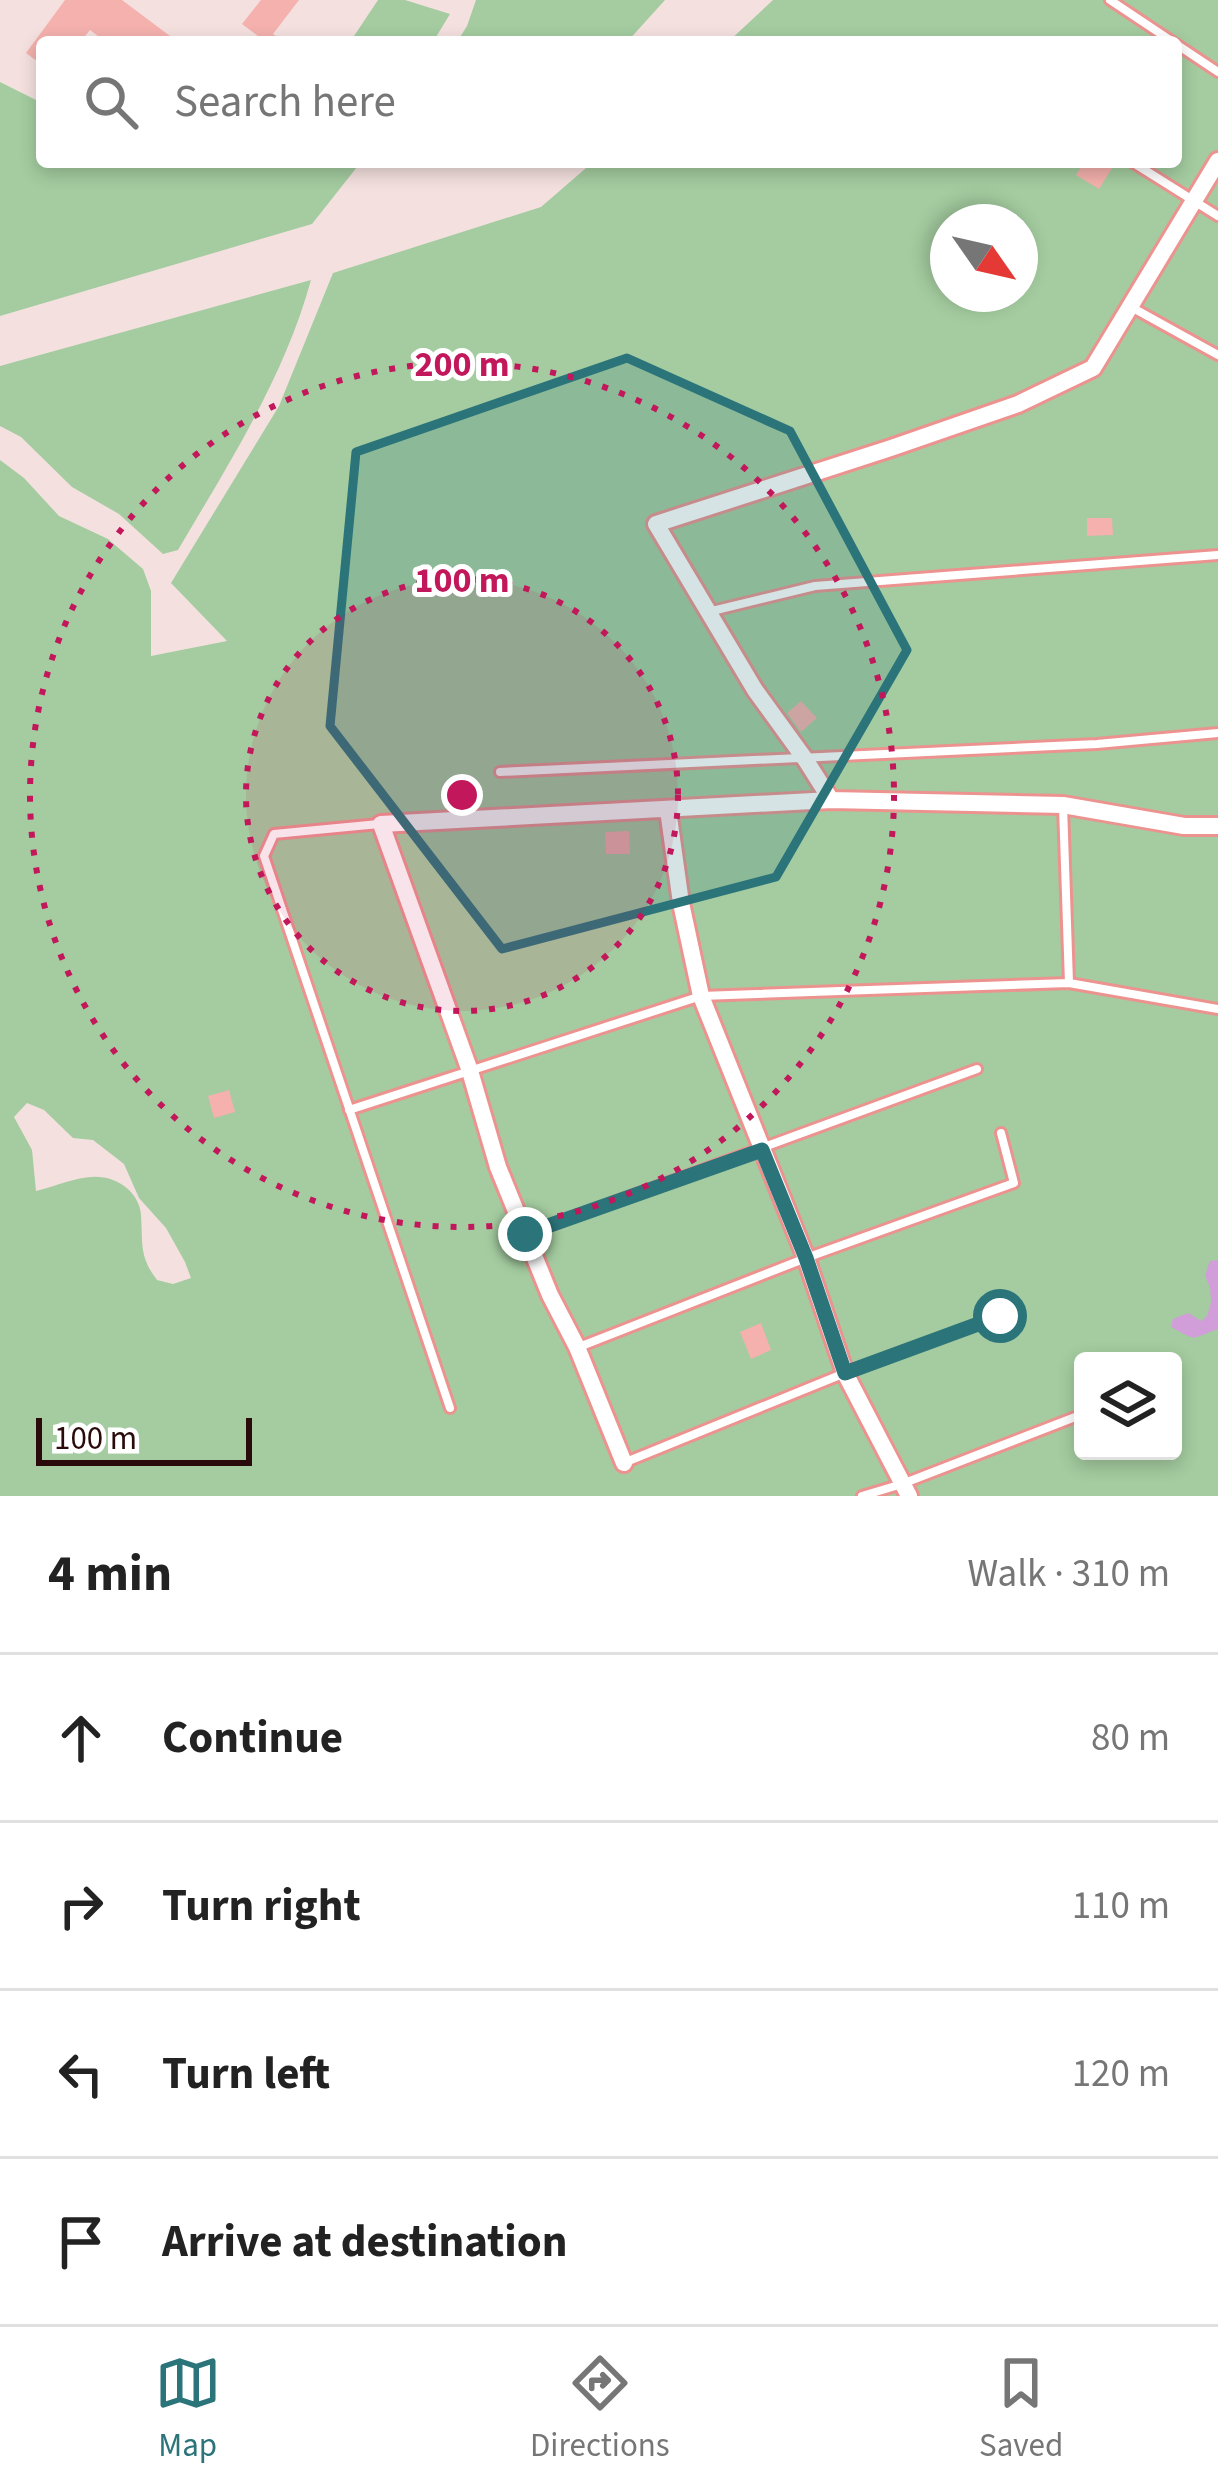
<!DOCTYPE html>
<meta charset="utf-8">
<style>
body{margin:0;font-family:"Source Sans 3",sans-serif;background:#f6f6f6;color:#222}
.controls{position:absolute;right:36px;bottom:36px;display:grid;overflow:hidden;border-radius:12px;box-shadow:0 6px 18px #0003}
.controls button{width:108px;height:108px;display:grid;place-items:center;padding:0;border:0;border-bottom:3px solid #e0e0e0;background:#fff;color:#222;font:60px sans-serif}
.compass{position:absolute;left:930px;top:204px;width:108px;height:108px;border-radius:50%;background:#fff;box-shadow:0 6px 18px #0003;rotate:124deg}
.scale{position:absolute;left:36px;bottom:30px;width:216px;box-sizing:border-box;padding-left:12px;border:6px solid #2a0a0a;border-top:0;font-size:33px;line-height:42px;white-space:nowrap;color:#2a0a0a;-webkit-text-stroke:9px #fff;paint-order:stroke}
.stop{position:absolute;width:36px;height:36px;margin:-27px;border:9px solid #2b747a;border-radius:50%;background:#fff}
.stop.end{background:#2b747a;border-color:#fff;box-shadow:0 3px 12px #0008}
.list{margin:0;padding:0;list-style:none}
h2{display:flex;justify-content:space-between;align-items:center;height:156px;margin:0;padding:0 48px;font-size:51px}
h2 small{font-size:39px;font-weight:400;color:#767676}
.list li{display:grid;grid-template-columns:78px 1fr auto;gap:36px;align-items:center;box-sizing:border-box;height:168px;padding:0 48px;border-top:3px solid #e0e0e0}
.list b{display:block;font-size:45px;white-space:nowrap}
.list em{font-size:39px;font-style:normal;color:#767676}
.icon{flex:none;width:66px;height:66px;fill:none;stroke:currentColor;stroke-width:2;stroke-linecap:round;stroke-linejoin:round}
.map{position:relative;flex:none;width:1218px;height:1496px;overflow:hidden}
.search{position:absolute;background:#fff;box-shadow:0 6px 18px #0003;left:36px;right:36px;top:36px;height:132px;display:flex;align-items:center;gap:30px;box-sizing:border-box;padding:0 42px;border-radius:12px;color:#767676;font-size:45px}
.sheet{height:828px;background:#fff}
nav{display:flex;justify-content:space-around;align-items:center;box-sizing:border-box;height:168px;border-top:3px solid #e0e0e0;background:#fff;font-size:33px;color:#767676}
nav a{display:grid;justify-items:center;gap:6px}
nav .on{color:#2b747a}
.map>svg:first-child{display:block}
.green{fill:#a4cca0;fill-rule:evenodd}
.water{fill:#d29ed9}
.building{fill:#f4b1ad}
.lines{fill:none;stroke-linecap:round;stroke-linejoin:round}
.service-casing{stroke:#ec9390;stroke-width:14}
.minor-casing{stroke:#ec9390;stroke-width:22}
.service{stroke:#fff;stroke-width:8}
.minor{stroke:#fff;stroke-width:16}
.route{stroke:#2b747a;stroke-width:15}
.marked{fill:#2b747a;fill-opacity:0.2;stroke:#2b747a;stroke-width:9;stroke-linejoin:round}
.ring{fill:none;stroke:#c2185b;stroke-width:6;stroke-dasharray:6 12}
.centre{fill:#c2185b;stroke:#fff;stroke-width:6}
.ring-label{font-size:36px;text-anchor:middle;font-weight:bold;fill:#c2185b;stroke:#fff;stroke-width:10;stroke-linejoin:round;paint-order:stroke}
</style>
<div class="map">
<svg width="1218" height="1496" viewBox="0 0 1218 1496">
<rect width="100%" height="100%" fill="#f4e1df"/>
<path class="green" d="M378,0h27l45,14 -17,28h-83z
M476,0h189l-38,42h-170l10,-16z
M773,0h445v1496h-1218v-1036l24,18 35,38 49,23 35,30 8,22v65l76,-15 -56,-58 108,-177 54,-133 208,-66 52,-45h583v-120h-448zM948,222h72v72h-72zM27,1103l17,7 29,28 20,2 31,24 15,34 27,30 19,34 6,16 -18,6 -16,-4c-18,-24 -14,-36 -16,-65 -1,-10 -5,-18 -12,-25 -29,-26 -60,-7 -93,1l-4,-41 -18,-33zM1083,1361h90v90h-90z
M0,82l42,21v59h116l41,5 5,-5h157l-49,62 -312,92z
M311,280c-27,98 -82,183 -133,270l-15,4 -44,-40 -47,-27 -51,-50 -21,-11v-60z"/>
<path class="water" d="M1218,1260v69c-29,10 -19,13 -47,-2l2,-8 15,-6 13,8 6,-5 4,-14 -1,-14 -5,-13 5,-14z"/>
<path class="building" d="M65,0h57l56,42h-72l-16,-12 -10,12h-38v23l-16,-12z
M261,0h38l-26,34 11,8h-18l-24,-18z
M1084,162h32l-17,27 -23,-14z
M1087,518h25l1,17 -26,1z
M801,701l16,17 -16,14 -14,-19z
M629,831l1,23h-24l-1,-22z
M229,1090l6,22 -21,6 -6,-22z
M761,1323l10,27 -20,9 -11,-27z"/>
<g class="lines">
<defs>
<path id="service" d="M1110,0l63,42
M1176,44l42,28
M1132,162l86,54
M1133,308l85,47
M708,612l107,-26 403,-31
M500,772l597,-28 121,-11
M1063,806l6,177
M379,824l-105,10 -10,22 186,552
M349,1110l352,-114 368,-13 149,26
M527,1234l450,-165
M579,1347l227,-89 208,-75 -13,-50
M626,1462l219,-89 155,-57
M862,1496l40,-12 181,-70"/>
<path id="minor" d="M831,800l-26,-41 -50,-69 -99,-166 235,-76 127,-44 75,-36 125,-207
M668,810l13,93 20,93 105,262 39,115 64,123
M624,1463l-47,-116 -27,-52 -52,-128 -28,-96 -89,-247 450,-24 232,5 121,21h34"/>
</defs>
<use href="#service" class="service-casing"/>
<use href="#minor" class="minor-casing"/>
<use href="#service" class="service"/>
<use href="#minor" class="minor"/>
</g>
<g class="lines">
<path class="route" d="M525,1234l237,-84 44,108 39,115 155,-57"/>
</g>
<path class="marked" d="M627,358l163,73 117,219 -131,227 -274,72 -172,-223 26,-274z"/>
<circle cx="462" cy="795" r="216" fill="#c2185b" fill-opacity=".12"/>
<g class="ring">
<circle cx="462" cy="795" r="216"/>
<circle cx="462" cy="795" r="432"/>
</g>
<circle cx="462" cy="795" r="18" class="centre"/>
<g class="ring-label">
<text x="462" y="376">200 m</text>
<text x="462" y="592">100 m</text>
</g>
</svg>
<div class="controls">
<button><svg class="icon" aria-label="layers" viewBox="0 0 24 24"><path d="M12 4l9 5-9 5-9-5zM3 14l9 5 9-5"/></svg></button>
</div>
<svg class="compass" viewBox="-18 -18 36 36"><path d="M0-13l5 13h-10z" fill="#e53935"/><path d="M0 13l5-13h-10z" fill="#767676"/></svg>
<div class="scale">100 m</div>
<div class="stop" style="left:1000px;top:1316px"></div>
<div class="stop end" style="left:525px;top:1234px"></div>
<div class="search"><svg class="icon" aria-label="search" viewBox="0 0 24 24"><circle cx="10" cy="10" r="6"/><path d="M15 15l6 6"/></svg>Search here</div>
</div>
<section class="sheet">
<h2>4 min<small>Walk · 310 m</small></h2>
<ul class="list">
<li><svg class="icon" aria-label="ahead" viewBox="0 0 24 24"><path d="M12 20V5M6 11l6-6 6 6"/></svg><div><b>Continue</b></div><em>80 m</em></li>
<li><svg class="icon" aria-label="right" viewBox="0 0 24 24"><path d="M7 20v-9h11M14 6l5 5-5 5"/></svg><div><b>Turn right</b></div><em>110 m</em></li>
<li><svg class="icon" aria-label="left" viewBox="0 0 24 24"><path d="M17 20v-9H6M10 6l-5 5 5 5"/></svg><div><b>Turn left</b></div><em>120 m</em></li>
<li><svg class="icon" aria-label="arrive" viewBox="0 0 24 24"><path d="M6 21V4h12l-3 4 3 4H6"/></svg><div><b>Arrive at destination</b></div></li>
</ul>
</section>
<nav>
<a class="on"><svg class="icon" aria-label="map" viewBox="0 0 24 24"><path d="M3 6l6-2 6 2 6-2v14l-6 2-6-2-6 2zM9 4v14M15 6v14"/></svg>Map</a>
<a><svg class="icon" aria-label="directions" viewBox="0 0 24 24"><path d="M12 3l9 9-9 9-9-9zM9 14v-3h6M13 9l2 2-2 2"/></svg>Directions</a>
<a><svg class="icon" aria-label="saved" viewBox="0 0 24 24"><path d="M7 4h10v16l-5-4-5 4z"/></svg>Saved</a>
</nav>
